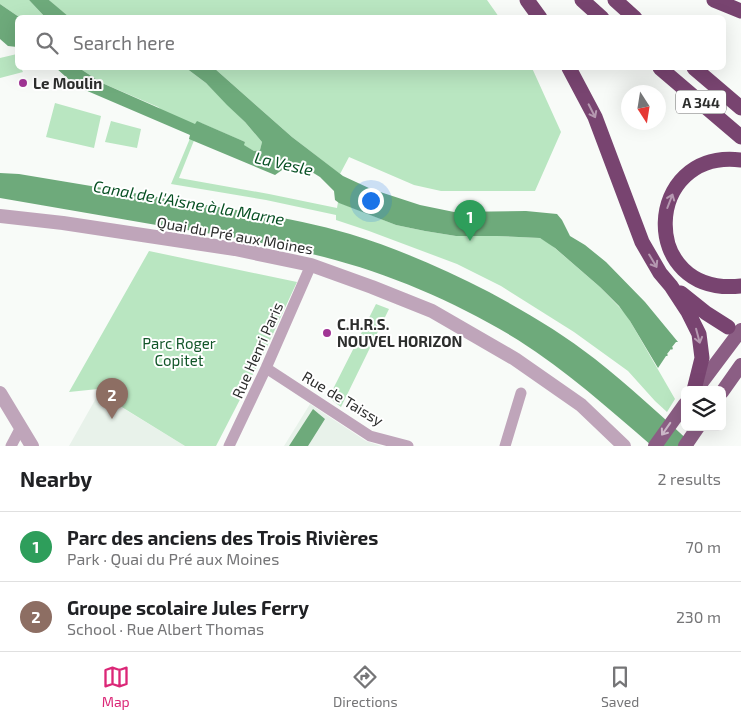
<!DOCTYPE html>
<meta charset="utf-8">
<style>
body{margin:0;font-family:"Exo 2",sans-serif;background:#f2f2f2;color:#202124}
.controls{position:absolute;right:15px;bottom:15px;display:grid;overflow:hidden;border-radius:8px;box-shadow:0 5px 20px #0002}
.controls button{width:45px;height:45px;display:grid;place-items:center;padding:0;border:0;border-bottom:1px solid #e0e0e0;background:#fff;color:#202124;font:25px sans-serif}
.compass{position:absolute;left:621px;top:85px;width:45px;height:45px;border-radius:50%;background:#fff;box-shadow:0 5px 20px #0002;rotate:168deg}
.you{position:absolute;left:370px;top:200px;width:18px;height:18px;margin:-12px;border:4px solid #fff;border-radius:50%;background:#1a73e8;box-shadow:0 0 0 8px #1a73e833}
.badge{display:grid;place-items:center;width:32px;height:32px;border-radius:50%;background:#db2777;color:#fff;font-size:16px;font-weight:700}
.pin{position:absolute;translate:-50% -41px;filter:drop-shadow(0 1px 2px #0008)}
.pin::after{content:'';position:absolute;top:26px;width:18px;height:15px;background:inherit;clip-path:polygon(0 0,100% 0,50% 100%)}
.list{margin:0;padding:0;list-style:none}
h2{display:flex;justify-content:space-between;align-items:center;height:65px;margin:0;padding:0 20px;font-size:21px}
h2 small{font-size:16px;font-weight:400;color:#757577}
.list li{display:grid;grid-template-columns:32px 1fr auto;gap:15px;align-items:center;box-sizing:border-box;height:70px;padding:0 20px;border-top:1px solid #e0e0e0}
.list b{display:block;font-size:19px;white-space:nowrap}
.list p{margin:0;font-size:16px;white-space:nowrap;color:#757577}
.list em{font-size:16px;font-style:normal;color:#757577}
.icon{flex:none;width:28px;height:28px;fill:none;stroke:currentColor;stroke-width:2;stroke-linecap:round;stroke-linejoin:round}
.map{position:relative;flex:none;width:741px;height:446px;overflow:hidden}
.search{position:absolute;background:#fff;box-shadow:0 5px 20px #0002;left:15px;right:15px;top:15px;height:55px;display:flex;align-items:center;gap:12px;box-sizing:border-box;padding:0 18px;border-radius:8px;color:#757577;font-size:19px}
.sheet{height:205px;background:#fff}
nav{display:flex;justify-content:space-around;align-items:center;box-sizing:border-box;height:70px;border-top:1px solid #e0e0e0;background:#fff;font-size:14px;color:#757577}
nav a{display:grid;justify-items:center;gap:2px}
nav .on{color:#db2777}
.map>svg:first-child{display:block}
.built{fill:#e8f2ea}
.green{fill:#b9e6c1}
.water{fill:#6eaa7b}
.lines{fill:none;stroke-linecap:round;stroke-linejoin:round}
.minor{stroke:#bfa5ba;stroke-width:11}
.tertiary{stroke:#bfa5ba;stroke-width:14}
.primary{stroke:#8b5e84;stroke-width:14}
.motorway{stroke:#784470;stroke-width:15}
.oneway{stroke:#b598b0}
.oneway2{stroke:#cbb7c8}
.poi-dot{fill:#a13595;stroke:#fff;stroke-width:2}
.labels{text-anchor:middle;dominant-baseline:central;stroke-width:4;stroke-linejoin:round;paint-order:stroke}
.shield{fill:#fff;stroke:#6c6d6c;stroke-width:1}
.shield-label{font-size:14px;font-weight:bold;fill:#2d2e2d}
.poi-label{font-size:15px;font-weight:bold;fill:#2d2e2d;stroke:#fff;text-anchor:start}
.street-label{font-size:15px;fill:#2d2e2d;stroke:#fff}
.park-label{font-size:15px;fill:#125629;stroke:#fff}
.water-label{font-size:16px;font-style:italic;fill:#064f22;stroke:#fff}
</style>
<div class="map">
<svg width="741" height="446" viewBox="0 0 741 446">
<rect width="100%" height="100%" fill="#f8fbf8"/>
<path class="built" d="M99,393l9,6 77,47h-116z
M310,404l56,37 15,5h-97z"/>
<path class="green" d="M0,0h29l16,17h-26l-19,-13z
M49,0h438l12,17 -430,1z
M17,54l1,14h3l2,4 -23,6v-20z
M79,68h107l20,15 39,39 17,20 -2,8 -6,1 -11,-6 2,-3 -44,-19 -22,55 90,16 68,14 1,-6 58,23 29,6 31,5h41l43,2 9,5 51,44 26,27 49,85 -8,13 -12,-11 -27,-30 -54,-39 -73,-46 -44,-22 -88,-33 -33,-11v-5l-70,-15 -95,-16 20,-48 -33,-29 -56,-24z
M214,68h318l29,64 -26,59h-94l-27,-6 -65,-28 -9,17 -48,-37z
M55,103l46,13 -7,32 -48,-11z
M111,121l30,8 -4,19 -32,-6z
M149,251l148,31 -32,69 -49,95h-31l-86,-53 -1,-4 -29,3z
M376,304l13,5 -48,98 -12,-9 1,-3z"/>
<path class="water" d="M29,0h20l20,17h-24z
M0,4l19,13 -1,1 -1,29 -9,-1 -8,-7z
M56,68h23l23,15 93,41 2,-3 46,20 2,1 -1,3 10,6 6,-1 2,-8 -17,-20 -18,-17 -21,-22 -20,-15h28l78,69 51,39 28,13 49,16 34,7 72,-1 31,3 5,6 8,16 15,9 21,17 39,40 33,40h-2l-4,5 1,1 -1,2 -1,-1 -4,5 1,1 -1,1h-1l-8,12 -28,-47 -11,-15 -19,-19 -45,-39 -15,-10 -43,-2h-41l-31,-5 -29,-6 -57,-22 -4,-3 -1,-9 -14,-14 -18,-11 -20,4 -7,5 -86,-36 1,-4 -112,-48 -3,-2z
M0,173l19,1c62,10 124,21 187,31 48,8 97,15 144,29 49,15 94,35 139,58 37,20 73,41 106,67 34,27 67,57 99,87h-42c-43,-37 -85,-75 -134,-106 -58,-36 -127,-66 -194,-83 -51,-13 -104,-22 -156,-30 -56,-10 -112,-19 -168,-29z
M313,409l12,10 -17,27h-19z"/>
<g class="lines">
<path class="minor" d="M266,368l104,68 38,10
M11,446l10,-19
M229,446l37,-78 45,-103
M505,446l16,-53"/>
<path class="tertiary" d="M0,216l63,7 172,26 76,16 61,22 60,24 83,48 66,46 43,41
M0,393l32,53"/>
<path class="primary" d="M696,390l45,-60
M722,392l19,-27
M655,446l30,-42
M685,446l13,-19"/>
<path class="motorway" d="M527,0l13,18
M582,0l20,18
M615,0l20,18
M714,0l27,11
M569,68l26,49 47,125 18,31 11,13 17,26 11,22 3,24 -8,32
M660,68l81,69
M694,68l47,40
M741,160c-98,-12 -104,137 0,126
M681,293l25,20 22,14"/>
</g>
<defs><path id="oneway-shaft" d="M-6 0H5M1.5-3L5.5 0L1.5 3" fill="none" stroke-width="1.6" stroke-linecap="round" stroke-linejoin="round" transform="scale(1.25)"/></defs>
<g class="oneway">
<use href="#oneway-shaft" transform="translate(592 111) rotate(63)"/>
<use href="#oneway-shaft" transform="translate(670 201) rotate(-69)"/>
<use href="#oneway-shaft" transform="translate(653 261) rotate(59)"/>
<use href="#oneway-shaft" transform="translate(698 336) rotate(75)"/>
</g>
<use class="oneway2" href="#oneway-shaft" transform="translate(666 429) rotate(125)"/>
<g class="poi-dot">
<circle cx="23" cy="83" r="5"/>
<circle cx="327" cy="333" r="5"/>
</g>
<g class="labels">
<rect class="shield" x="676" y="90.5" width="50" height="23" rx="4"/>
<g class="shield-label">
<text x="701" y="102">A 344</text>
</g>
<g class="poi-label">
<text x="33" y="83">Le Moulin</text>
<text x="337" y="324">C.H.R.S.<tspan x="337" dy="17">NOUVEL HORIZON</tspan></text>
</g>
<g class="street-label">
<text transform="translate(235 235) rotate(10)">Quai du Pré aux Moines</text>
<text transform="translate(257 350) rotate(-66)">Rue Henri Paris</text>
<text transform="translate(343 398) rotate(31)">Rue de Taissy</text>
</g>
<g class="park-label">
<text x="179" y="343">Parc Roger<tspan x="179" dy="17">Copitet</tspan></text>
</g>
<g class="water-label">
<text transform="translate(284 163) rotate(13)">La Vesle</text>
<text transform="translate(189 202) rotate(10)">Canal de l'Aisne à la Marne</text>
</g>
</g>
</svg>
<div class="controls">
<button><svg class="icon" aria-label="layers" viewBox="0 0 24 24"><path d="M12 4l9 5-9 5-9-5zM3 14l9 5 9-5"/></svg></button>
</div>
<svg class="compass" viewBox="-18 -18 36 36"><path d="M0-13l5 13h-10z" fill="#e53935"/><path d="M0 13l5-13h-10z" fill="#757577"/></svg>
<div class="you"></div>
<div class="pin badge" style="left:470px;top:241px;background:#2e9e5b">1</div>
<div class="pin badge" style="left:112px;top:419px;background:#8d6e63">2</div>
<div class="search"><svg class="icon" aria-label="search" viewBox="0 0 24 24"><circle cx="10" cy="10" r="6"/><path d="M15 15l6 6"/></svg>Search here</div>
</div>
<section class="sheet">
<h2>Nearby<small>2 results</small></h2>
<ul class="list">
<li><span class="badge" style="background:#2e9e5b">1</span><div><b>Parc des anciens des Trois Rivières</b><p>Park · Quai du Pré aux Moines</p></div><em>70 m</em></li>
<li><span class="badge" style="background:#8d6e63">2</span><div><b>Groupe scolaire Jules Ferry</b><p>School · Rue Albert Thomas</p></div><em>230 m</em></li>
</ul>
</section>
<nav>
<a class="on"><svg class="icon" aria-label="map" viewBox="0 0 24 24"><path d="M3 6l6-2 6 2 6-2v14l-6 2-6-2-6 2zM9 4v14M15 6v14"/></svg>Map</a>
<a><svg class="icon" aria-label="directions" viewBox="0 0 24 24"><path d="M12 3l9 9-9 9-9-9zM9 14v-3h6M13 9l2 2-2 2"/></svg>Directions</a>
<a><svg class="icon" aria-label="saved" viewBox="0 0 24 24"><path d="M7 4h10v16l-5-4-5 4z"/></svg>Saved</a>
</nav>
